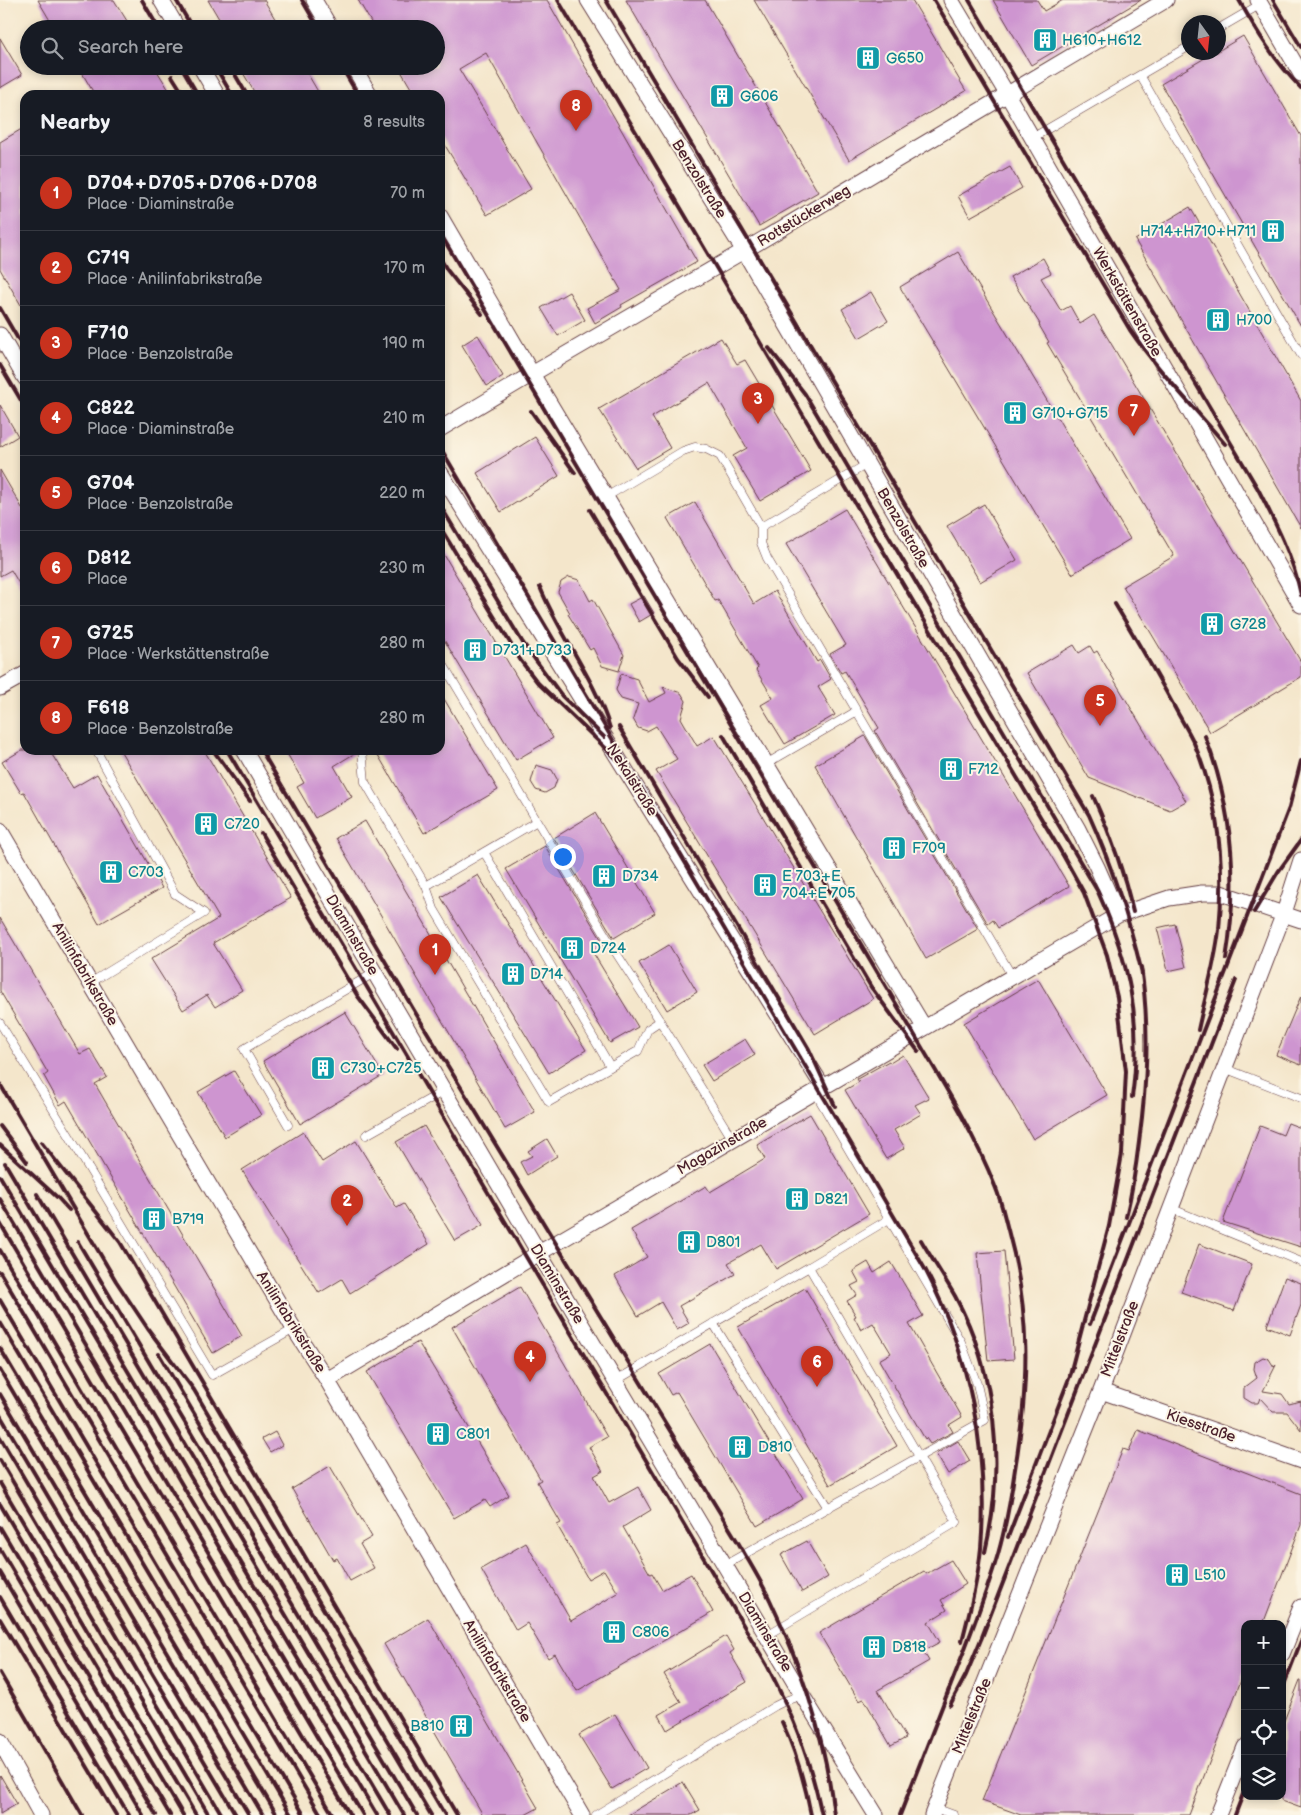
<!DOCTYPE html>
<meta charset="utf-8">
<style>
body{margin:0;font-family:"Balsamiq Sans",sans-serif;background:#242831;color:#f1f3f6}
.controls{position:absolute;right:15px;bottom:15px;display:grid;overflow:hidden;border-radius:10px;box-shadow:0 2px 8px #0003}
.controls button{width:45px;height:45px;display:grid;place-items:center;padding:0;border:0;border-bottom:1px solid #363941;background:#171b24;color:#f1f3f6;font:25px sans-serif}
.compass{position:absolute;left:1181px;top:15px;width:45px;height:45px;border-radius:50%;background:#171b24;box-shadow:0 2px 8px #0003;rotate:165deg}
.you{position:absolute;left:562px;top:856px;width:18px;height:18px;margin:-12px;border:4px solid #fff;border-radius:50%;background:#1a73e8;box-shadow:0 0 0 8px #1a73e833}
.badge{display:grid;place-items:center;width:32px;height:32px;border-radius:50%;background:#c8321e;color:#fff;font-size:16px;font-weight:700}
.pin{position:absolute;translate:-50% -41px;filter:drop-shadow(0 1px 2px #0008)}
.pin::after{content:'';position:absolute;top:26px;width:18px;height:15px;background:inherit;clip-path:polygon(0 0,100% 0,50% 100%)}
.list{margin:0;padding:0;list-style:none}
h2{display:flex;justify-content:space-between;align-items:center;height:65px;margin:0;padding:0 20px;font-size:21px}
h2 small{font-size:16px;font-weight:400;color:#9ea1a6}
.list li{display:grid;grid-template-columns:32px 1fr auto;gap:15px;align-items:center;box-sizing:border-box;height:75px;padding:0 20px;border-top:1px solid #363941}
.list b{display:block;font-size:19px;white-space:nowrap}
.list p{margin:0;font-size:16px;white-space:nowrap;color:#9ea1a6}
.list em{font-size:16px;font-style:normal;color:#9ea1a6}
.icon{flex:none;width:28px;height:28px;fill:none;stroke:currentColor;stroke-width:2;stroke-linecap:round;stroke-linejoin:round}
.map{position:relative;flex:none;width:1301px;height:1815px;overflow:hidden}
.search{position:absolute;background:#171b24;box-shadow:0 2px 8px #0003;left:20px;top:20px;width:425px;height:55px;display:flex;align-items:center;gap:12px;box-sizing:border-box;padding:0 18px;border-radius:28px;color:#9ea1a6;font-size:19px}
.panel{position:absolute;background:#171b24;box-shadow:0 2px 8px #0003;left:20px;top:90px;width:425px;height:665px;border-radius:15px}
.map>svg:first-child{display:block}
.building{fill:#ce95d0}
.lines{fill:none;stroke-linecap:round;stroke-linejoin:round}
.service-casing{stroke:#643d43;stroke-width:9}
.minor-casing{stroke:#643d43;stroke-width:17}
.service{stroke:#fff;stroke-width:8}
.minor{stroke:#fff;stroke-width:15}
.rail{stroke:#4a1f2b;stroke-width:4}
.labels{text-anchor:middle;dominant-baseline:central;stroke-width:4;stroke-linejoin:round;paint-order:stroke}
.culture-label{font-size:15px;fill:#0d838f;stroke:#fcf5e5;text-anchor:start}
.street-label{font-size:15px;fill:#4a1f2b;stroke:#fcf5e5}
</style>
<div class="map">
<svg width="1301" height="1815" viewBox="0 0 1301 1815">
<rect width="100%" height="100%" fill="#fcf5e5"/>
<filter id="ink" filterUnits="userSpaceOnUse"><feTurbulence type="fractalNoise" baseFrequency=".02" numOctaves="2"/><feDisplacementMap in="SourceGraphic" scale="10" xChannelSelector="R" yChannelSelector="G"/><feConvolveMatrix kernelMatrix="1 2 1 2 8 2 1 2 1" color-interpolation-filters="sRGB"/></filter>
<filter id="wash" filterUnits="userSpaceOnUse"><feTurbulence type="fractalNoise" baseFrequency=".0096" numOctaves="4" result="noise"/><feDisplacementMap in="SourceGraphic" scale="20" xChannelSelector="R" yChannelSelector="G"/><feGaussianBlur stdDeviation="1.12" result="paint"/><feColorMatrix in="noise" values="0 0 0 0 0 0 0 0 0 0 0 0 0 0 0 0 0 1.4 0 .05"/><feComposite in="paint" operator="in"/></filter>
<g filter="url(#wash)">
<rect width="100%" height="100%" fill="#f4e6cb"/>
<g id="blocks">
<path class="building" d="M38,0h76l18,29h-77z
M208,0h56l17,29h-56z
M358,0h189l150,262 -76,43 1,2 -27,16 -8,-15 34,-18 -135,-237 -27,16 72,120 -44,26 -47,-78v-42h-25l-17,-29h38v-37h-61z
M626,0h79l113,192 -59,34z
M754,0h158l54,91 -117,69z
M993,0h44l7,11 19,-11h78l-110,65z
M1243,36l58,100v190l-140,-242 54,-32h3v-1z
M0,38l22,37 -22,13z
M78,66h76l18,29h-77z
M239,66h64l17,29h-64z
M25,127v185l-25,-43v-127z
M1010,167l12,21 -52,29 -12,-21z
M1190,207l111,194v127l-166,-288z
M958,252l172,287 -58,35 -172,-287z
M1043,258l8,15 -10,5 20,33 9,-5 10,18 14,-9 207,347v15l-91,55 -87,-146 51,-30 -127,-213 2,-1 -10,-17 1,-1 -30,-47z
M569,292l16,28 -27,16 -17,-28z
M871,292l17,29 -29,17 -17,-29z
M478,335l25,41 -16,10 -25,-41z
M721,338l16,26 8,-4 66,111 -51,30 -27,-45 14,-8 -38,-65 -57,34 18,31 -34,20 -37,-59z
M0,405l18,31 -18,11z
M535,437l24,39 -58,36 -24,-39z
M0,470l25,43v81l-14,-24 -11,6z
M695,502l59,102 21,-13 42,71 3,-2 11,19 -13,8 17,28 -50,29 -24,-39 12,-7 -17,-28 2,-2 -40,-68 -3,1 -48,-83z
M984,504l33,56 -37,22 -33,-56z
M845,509l224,377 -71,42 -5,-8 -5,4 -113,-193 4,-3 -34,-57 -4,2 -11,-19 16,-9 -60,-101z
M440,548l113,190 -37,22 -76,-127z
M569,577l10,3 11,21 3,-2 31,56 -5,16 -17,-5 -9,-18 -3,2 -22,-36 2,-1 -12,-21 3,-10z
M644,596l10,17 -15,9 -10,-18z
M1074,645l5,8 11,-7 4,7 3,-2 89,150 -16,9 -81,-32 -62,-105z
M621,674l16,5 12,23 17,-9 -3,-6 18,6 5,8 -5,17 16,28 17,-10 159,263 -58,35 -159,-263 21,-12 -21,-33 -9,5 -9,-3 -5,-9 5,-15 -17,-5 -5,-9z
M440,692l58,98 -74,43 -49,-83h65z
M865,736l113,193 -52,30 -111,-194z
M22,750h27l24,38 24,-14 65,114 -63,36 -75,-132 -3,1 -19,-31z
M120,750h84l87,148 -78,45 29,47 -27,17 -8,-12 -24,15 -32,-51 68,-41z
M285,750h71l1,2 -23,14 18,31 -37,21 -18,-31 7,-4z
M536,765l16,5 5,9 -3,9 -9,5 -9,-3 -5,-8z
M595,813l60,100 -41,25 -60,-100z
M365,821l170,291 -30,17 -169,-291z
M545,846l59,98 -12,7 46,76 -28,16 -104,-174z
M478,875l108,175 -37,23 -108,-176z
M0,918l80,136 10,-5 17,28 -12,7 147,252 -29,17 -147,-252 -6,4 -16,-29 4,-3 -48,-82z
M1175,924l11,43 -18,4 -11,-43z
M669,945l28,47 -30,18 -28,-47z
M1038,979l69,116 -74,44 -69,-116z
M1301,996v69l-25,-10z
M345,1012l38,63 -83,49 -37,-63z
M745,1039l10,16 -43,26 -10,-16z
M903,1055l26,43 -14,7 6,9 -27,16 11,18 -19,11 -41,-69 14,-8 -2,-3 32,-18 1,2z
M234,1071l27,44 -36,22 -27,-45z
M810,1114l59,100 -93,55 -15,-25 -33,19 7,11 -56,32 10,17 -12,7 -16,-28 -23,14 -23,-40 32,-19 -16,-27 75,-44 4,6 55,-33 -8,-14z
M1288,1123l13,5v119l-78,-25 37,-96 23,9z
M424,1126l59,99 -28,16 -59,-99z
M303,1132l19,30 34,-21 41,67 7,-4 25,40 -79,49 -8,-14 -23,14 -77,-123z
M547,1139l10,17 -30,19 -7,-13 12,-6 -4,-5z
M1199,1244l53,20 -18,47 -53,-19z
M1004,1251l10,108 -26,2 -11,-108z
M868,1262l6,11 17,-11 32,54 -14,8 53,93 -13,8 4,7 -23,12 -4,-6 -1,1 -46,-79 12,-7 -18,-30 -12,7 -7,-13 2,-1 -9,-15 10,-6 -6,-9 8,-4 -6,-11z
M1285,1277l16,6v22l-11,30 -23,-9z
M520,1287l87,150 -18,10 14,24 -9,5 15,27 29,-16 13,23 -28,17 27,47 2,-1 10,17 29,-16 22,38 -136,79 -22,-37 -7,4 -21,-35 -11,7 -35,-61 45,-26 45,78 47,-28 -14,-23 -16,9 -31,-54 4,-2 -24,-41 4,-2 -89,-153z
M805,1288l92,158 -67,39 -92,-158z
M418,1342l91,153 -19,12 -5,-7 -31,18 -87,-146z
M710,1344l93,155 -46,27 -80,-134 -6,3 -12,-21z
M1263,1357l6,2 5,8 2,-2 -13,26 19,3 7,10 12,-3v29l-14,-18h-14l-13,-14 -2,5h-6l-8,-5v-10l13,-10 -3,-9 1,-7z
M1138,1430l163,64v31l-38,99h-18v46l-56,145h-168l-39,-14 141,-352 6,2z
M275,1432l7,13 -12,7 -8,-13z
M958,1441l12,20 -22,13 -12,-20z
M330,1466l42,71 -12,7 14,24 -24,13 -13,-23 -4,2 -41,-71z
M807,1541l21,36 -26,15 -21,-37z
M951,1560l15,24 -25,16 6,10 -19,12 12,20 -17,9 6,10 -51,29 28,48 -15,8 -27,-47 -5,2 -40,-68 105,-62 2,3z
M428,1618l110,190 -13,7h-42l-99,-171z
M726,1636l8,14 -4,3 17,29 -80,48 -8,-15 22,-13 -17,-28z
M1300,1680h1v128l-19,-7v-75z
M615,1714l32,54 -35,21 -33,-54z
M0,1775l17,29 -17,10z
M683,1782l17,28 -9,5h-63z"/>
</g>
</g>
<g filter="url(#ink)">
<use href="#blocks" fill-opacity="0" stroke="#643d43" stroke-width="1"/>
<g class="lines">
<defs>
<path id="service" d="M1218,29l43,-25
M1140,75l161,280
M1032,138l156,-91
M867,464l-106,63v16l6,15 245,418
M606,497l77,-46 12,-4 11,2 14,7 41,71
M440,659l173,289 47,73 73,119
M362,750l3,32 61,104 111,-65
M766,764l91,-53
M484,852l126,214
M426,886l8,23 115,193 89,-51 10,-22 12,-8
M90,983l114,-70 -29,-19 -79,-144
M0,1023l70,114 142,238 82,-46
M1224,1068l77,30
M288,1125l-44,-76 130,-76
M366,1135l78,-44
M1170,1208l131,54
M713,1323l115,185
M615,1381l194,-114
M725,1565l260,-145 -8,-36 -16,-42 -146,-250
M767,1635l190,-113 -148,-255 80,-48
M935,1808l19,7
M596,1815l179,-109 10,-5 17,-6"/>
<path id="minor" d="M161,0l17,29
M314,0l17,29
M588,0l156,251 334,578 19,38 21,48
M951,0l56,94 294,511
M1258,0l43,74
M200,66l17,29
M353,66l17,29
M440,216l92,158 392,653
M0,335l25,43
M440,429l92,-55 220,-128 414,-246
M440,472l383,615
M0,688l25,-14
M244,750l295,503 263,442 74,120
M0,830l294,499 33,51 255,435
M327,1380l212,-127 579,-338 51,-17 33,-5h19l80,27
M1101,1391l200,70
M1282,1654l19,-47
M0,1741l41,74
M932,1815l169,-424 183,-478 17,-53
M1218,1815l27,-68"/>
</defs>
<use href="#service" class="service-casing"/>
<use href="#minor" class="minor-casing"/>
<use href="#service" class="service"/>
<use href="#minor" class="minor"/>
<path class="rail" d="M142,0l17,29
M176,0l17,29
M302,0l17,29
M558,0l506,857 20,36 23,62 10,42 9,74 -4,83 -13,72 -39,148
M606,0l483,815c23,51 40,104 53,158
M934,0l196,330c28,41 63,76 95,114
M969,0l289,489c18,35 35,68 43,106
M1239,0c18,32 36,62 62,88
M1273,0l28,47
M181,66l17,29
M215,66l17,29
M230,66l17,29
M341,66l17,29
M172,76l12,19
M440,233l474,801c29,49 60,99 81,152 6,14 9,29 13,44 23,83 21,154 7,239 -4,28 -9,57 -17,85 -14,48 -33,94 -51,141
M440,258l7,12 35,44
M0,308l25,43
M769,348l36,46 293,498c31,69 45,129 34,205
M0,365l25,42
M531,411l44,62
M440,447l485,822c45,86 64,182 56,279 -3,31 -11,62 -19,93
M440,505l83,138 39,53 42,41
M590,510l88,148 30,39
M440,527l81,134 17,22 82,79
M540,587c20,49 54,90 70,141
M1115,604c21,35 42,70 61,106 6,11 13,22 18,33 25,59 31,124 25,187 -4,34 -14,67 -21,100
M619,727l190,322 26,57
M1205,736c28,73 34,146 21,223
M213,750l37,51
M227,750l541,917c26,51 42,92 54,148
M261,750l154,262 324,532c10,18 22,37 31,56 32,67 56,142 64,215
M1093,796c17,37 31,76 40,116
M773,821l-50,-86 148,252 47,64
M261,833l96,162 40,54
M1254,912l24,-40 23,-32
M0,1084l116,197 32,48 46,61 251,425
M0,1126l27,36
M41,1142l79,100 337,573
M0,1145l58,53 11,12
M5,1163l385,652
M0,1176l377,639
M37,1194l367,621
M0,1199l363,616
M1126,1217c6,-25 10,-50 13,-75 8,-60 11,-115 2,-175
M0,1223l350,592
M921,1240c11,19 23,37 34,56 42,77 50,171 30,256
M78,1242l339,573
M0,1250l333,565
M0,1272l321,543
M0,1300l304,515
M0,1322l291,493
M1090,1324l199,-516 12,-47
M0,1348l277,467
M159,1354l272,461
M0,1370l263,445
M0,1394l249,421
M0,1415l236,400
M0,1437l222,378
M0,1460l209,355
M0,1483l196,332
M0,1504l183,311
M0,1527l170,288
M1008,1537l65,-169
M0,1549l156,266
M0,1572l143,243
M0,1597l129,218
M0,1619l116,196
M0,1673l82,142
M1282,1690l19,-49
M950,1705l16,-30 16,-38 254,-657
M782,1722c14,30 23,61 29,93
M900,1815l49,-126
M1235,1815l10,-26"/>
</g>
</g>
<defs>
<symbol id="building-square" viewBox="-11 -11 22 22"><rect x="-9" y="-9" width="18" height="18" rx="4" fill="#0f9aa8" stroke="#fcf5e5"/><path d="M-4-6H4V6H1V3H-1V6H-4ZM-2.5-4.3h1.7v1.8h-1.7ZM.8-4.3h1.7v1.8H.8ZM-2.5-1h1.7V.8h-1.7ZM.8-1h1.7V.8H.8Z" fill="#fff"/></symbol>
</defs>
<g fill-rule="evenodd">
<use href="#building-square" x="1031" y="26" width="28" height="28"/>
<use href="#building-square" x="854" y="44" width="28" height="28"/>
<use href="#building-square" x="708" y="82" width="28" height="28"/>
<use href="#building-square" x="1259" y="217" width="28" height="28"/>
<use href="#building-square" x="1204" y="306" width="28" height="28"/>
<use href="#building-square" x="1001" y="399" width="28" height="28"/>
<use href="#building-square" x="1198" y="610" width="28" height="28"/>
<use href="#building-square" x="461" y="636" width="28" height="28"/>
<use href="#building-square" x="937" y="755" width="28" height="28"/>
<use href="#building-square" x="192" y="810" width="28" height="28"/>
<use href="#building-square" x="880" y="834" width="28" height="28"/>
<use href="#building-square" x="97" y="858" width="28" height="28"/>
<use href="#building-square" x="590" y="862" width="28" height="28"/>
<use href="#building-square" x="751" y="871" width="28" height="28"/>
<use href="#building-square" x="558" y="934" width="28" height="28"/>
<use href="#building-square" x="499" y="960" width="28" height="28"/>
<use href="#building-square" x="309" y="1054" width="28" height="28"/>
<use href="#building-square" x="783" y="1185" width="28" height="28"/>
<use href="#building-square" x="140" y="1205" width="28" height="28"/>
<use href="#building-square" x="675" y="1228" width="28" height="28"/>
<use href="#building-square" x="424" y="1420" width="28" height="28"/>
<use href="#building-square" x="726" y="1433" width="28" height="28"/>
<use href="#building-square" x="1163" y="1561" width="28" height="28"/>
<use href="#building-square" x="600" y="1618" width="28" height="28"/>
<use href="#building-square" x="860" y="1633" width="28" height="28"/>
<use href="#building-square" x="447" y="1712" width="28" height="28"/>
</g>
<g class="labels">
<g class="culture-label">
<text x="1062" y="40">H610+H612</text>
<text x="886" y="58">G650</text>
<text x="740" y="96">G606</text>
<text x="1256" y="231" text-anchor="end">H714+H710+H711</text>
<text x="1236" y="320">H700</text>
<text x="1032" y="413">G710+G715</text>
<text x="1230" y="624">G728</text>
<text x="492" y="650">D731+D733</text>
<text x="968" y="769">F712</text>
<text x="224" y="824">C720</text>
<text x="912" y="848">F709</text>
<text x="128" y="872">C703</text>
<text x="622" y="876">D734</text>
<text x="782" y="876">E 703+E<tspan x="782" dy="17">704+E 705</tspan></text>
<text x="590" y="948">D724</text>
<text x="530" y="974">D714</text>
<text x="340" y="1068">C730+C725</text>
<text x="814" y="1199">D821</text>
<text x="172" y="1219">B719</text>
<text x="706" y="1242">D801</text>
<text x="456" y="1434">C801</text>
<text x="758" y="1447">D810</text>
<text x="1194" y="1575">L510</text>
<text x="632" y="1632">C806</text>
<text x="892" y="1647">D818</text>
<text x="444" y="1726" text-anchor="end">B810</text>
</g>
<g class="street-label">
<text transform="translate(699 179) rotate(58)">Benzolstraße</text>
<text transform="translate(804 216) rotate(-31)">Rottstückerweg</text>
<text transform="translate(1127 302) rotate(60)">Werkstättenstraße</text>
<text transform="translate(903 528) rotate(60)">Benzolstraße</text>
<text transform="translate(632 780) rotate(58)">Nekalstraße</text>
<text transform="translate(352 935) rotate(60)">Diaminstraße</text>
<text transform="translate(85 974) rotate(60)">Anilinfabrikstraße</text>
<text transform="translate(722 1146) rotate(-30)">Magazinstraße</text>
<text transform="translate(557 1284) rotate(59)">Diaminstraße</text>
<text transform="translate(291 1322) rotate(58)">Anilinfabrikstraße</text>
<text transform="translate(1120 1339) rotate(-69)">Mittelstraße</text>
<text transform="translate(1201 1426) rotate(19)">Kiesstraße</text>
<text transform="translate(765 1632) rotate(59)">Diaminstraße</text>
<text transform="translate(497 1671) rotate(59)">Anilinfabrikstraße</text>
<text transform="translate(972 1716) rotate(-68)">Mittelstraße</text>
</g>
</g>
</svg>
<div class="controls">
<button>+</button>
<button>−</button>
<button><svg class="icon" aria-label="locate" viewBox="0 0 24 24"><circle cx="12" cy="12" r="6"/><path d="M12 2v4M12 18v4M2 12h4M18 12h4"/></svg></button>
<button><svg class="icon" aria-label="layers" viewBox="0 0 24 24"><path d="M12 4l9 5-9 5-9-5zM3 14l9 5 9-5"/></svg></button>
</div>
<svg class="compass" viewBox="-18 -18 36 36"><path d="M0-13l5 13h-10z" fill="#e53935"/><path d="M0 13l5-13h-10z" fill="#9ea1a6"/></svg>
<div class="you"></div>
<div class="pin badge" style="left:435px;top:975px">1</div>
<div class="pin badge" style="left:347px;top:1226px">2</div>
<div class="pin badge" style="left:758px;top:424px">3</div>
<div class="pin badge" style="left:530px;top:1382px">4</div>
<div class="pin badge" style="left:1100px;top:726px">5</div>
<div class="pin badge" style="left:817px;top:1387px">6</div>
<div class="pin badge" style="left:1134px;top:436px">7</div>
<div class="pin badge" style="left:576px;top:131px">8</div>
<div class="search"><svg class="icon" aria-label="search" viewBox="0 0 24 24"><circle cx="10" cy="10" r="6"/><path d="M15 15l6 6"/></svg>Search here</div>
<section class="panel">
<h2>Nearby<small>8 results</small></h2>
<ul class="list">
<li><span class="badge">1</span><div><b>D704+D705+D706+D708</b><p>Place · Diaminstraße</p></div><em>70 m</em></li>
<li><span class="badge">2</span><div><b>C719</b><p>Place · Anilinfabrikstraße</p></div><em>170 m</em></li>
<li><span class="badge">3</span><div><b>F710</b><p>Place · Benzolstraße</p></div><em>190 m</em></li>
<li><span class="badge">4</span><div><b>C822</b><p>Place · Diaminstraße</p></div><em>210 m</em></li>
<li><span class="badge">5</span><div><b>G704</b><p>Place · Benzolstraße</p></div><em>220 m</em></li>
<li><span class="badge">6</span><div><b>D812</b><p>Place</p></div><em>230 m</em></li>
<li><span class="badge">7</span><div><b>G725</b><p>Place · Werkstättenstraße</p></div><em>280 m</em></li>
<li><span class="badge">8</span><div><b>F618</b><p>Place · Benzolstraße</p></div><em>280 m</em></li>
</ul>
</section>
</div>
